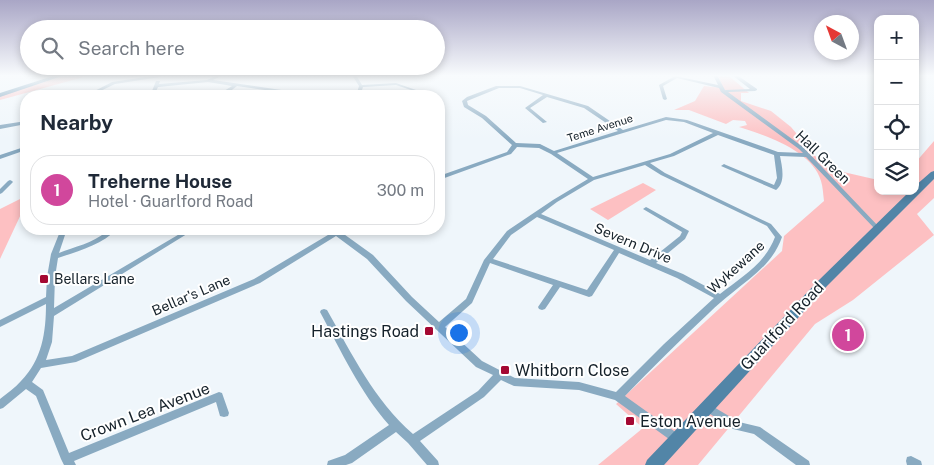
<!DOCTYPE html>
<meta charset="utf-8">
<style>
body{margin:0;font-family:"Public Sans",sans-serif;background:#f6f6f7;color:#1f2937}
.controls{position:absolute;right:15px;top:15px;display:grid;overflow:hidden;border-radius:10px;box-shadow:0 2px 8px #0003}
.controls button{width:45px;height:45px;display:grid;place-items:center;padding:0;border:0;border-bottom:1px solid #e0e1e3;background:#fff;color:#1f2937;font:25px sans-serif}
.compass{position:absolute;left:814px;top:15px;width:45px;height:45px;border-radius:50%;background:#fff;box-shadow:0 2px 8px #0003;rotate:319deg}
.you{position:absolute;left:458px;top:332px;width:18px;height:18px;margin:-12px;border:4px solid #fff;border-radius:50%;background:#1a73e8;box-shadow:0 0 0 8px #1a73e833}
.badge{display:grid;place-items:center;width:32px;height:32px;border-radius:50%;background:#a40832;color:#fff;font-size:16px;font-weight:700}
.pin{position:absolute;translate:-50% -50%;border:2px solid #fff;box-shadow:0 1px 5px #0006}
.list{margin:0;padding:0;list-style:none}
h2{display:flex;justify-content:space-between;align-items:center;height:65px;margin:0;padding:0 20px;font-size:21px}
h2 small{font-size:16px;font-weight:400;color:#747a83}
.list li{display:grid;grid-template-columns:32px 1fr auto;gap:15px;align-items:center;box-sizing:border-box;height:70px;margin:0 10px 10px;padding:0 10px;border:1px solid #e0e1e3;border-radius:20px}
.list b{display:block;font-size:19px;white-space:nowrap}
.list p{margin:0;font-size:16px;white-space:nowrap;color:#747a83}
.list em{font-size:16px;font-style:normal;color:#747a83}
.icon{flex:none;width:28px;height:28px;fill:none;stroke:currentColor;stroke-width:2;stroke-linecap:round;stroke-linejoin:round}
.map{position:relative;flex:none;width:934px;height:465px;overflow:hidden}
.search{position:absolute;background:#fff;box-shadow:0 2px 8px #0003;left:20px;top:20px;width:425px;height:55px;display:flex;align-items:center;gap:12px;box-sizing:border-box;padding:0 18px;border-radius:28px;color:#747a83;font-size:19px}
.panel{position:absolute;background:#fff;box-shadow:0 2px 8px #0003;left:20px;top:90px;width:425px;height:145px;border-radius:20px}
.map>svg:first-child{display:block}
.green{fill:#fdc0c2}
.building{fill:#93d2fe}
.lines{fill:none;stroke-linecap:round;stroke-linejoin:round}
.street{fill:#89aac1;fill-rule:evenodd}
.secondary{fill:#5285a7;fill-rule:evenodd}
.poi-dot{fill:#a40832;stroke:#fff;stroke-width:2}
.labels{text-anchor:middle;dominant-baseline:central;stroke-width:4;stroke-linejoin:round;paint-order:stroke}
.far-street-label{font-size:11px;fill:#15212a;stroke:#fff}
.street-label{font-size:14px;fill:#15212a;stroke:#fff}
.poi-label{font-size:14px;fill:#15212a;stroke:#fff;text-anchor:start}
.near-street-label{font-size:16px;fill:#15212a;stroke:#fff}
.near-poi-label{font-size:16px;fill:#15212a;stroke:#fff;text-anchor:start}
</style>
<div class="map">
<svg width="934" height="465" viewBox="0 0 934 465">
<rect width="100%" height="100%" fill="#eff6fb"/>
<path class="green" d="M66,75h25l-91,25v-4z
M718,75h10l21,18h-8v8l30,10 20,16 31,37 17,7 39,9v11h37v-28l19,-22v57l-17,16 17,21 -81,65 -38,24 -117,141h-100l45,-37 -27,-24 166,-153 2,-15 40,-35c-1,-7 -1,-14 -3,-20 -8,-30 -56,-46 -82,-54l8,-2 -2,-4 -12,-1 -7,4 -37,-14h-15l21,-9 9,-15 19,2z
M643,183l13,7 -48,30 -18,-11z
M26,196v13l-4,3 -22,47v-50z"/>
<path class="building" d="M846,325l12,6 -3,4 8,3 -6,10 -19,-10z"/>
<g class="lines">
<path class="street" d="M159,75l3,1 -2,1 -45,7 -25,12h-5l27,-14z
M218,75h5l-10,5 103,15 2,1h-10l-71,-10 -9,7 -2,3h-4l2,-5 8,-5 -24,-4 -50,5 -4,9h-4l6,-15h4l-1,3 48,-4z
M352,75h4l6,10 34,-2 20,7 -2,1 -18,-6 -33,2 -3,9h-4l3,-10z
M713,75h4l8,15 25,-1 -18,-14h5l20,14v1l-2,1 -27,1 75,55 77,81 -3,2 -2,-1 -69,-72 -26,-1c2,11 6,26 -4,34l-55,-24 3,-2 2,1 48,20 3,-7 -3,-23 -56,-20 -44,21 -24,7 15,10 106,51 11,13c-9,26 -29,39 -50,56 -8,6 -16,13 -23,20 -29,27 -57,55 -84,83l56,40 1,3 -1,3 -4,2 -4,-2 -58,-42 -36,-10 -65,-4 -13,-6 -17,17 -64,44 18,20 1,4h-12l-19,-22 -12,-11 -44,31 -6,2h-19l1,-4 17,-6 44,-30c-29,-33 -48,-74 -69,-113l1,-2 3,-1 3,1c25,44 47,90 86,124l65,-43 15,-16 -17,-8 -70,-66 -39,-42 -31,-23 -76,47 -184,79 -35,6 -9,14 11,8 26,63 150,-61 3,1 7,20 -1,3 -4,1 -4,-1 -4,-14 -142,59 2,4h-12l-3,-6 -25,-63 -10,-7 -23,19 -3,1v-10c7,-6 15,-11 21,-18 21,-21 25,-49 25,-77l-46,23v-7l46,-23 1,-20 4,-23 10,-25h6l-8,24c15,-6 34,-10 47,-21l-6,-2 -1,-1h18c-15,16 -39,22 -59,29l-3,19 -1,31 134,-79h7l-141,87 -2,26 -6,18 26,-4 182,-77 84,-50h7l-4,3 32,23 39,42 27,25 27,-23 18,-39 23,-29 46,-31 35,-21 -37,-25 -12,-6 -22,-1 -6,7 -72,26v-4l68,-24 5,-7 -30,-27 -18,-11 -2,-6 5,-4 29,-11h24l68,20 35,24 43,-13 21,3 91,32 25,1 -4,-4 -78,-57 -2,-4 -42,-10 -14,8 4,13 -2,1 -2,-1 -4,-14 16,-9 43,9zM499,88h21l23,7 -18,13 18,15 4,-1 -17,-14 17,-11 37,11 34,23 -64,20 -14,-7 -24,-1 -30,-27 -18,-11 -1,-4zM666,120l18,2 29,11 -43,21 -77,23 -36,-24zM645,165l16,10 106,51 8,11c-10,27 -34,40 -55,57l-37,-20 -27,-11 29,-24 4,-8 -41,-23 -2,-1 -3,2 39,23 -2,4 -30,24 -109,-46 16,-12 37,-22zM537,217l77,33 -27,40 -94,-31 18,-24zM619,253l58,25 37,20 -50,46 -48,48 -37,-10 -64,-4 -33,-17 -37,-34 27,-24 18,-40 63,22 -15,22 1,2 3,1 3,-1 15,-22 29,10 3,-1z
M90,90h2v2l-12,4h-6z
M26,121v3l-26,5v-4z
M21,148l2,1v2l-23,8v-4z
M10,180l2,1 1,1 -11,11 -2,1v-5l8,-8z
M707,403l32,19 21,5 49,34 1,4h-14l-42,-31 -21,-5 -29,-19 -2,-3 2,-3z
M911,456l10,5 1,4h-15l-1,-4 1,-4z"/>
<path class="secondary" d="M56,75h9l-65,22v-4z
M934,171v8l-107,107 -163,179h-19l2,-5 172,-180 91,-89h5v-5l16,-14z"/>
</g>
<linearGradient id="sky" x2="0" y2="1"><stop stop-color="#a9a6c6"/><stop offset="0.54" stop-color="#f8fbfd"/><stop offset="1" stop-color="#f8fbfd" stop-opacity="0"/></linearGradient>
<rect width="934" height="140" fill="url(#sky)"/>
<g class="poi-dot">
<rect x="39" y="274" width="10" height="10" rx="2.5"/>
<rect x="424" y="326" width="10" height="10" rx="2.5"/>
<rect x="500" y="365" width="10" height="10" rx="2.5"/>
<rect x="625" y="416" width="10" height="10" rx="2.5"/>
</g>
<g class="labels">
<g class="far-street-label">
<text transform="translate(600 128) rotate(-18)">Teme Avenue</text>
</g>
<g class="street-label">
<text transform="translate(823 157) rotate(44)">Hall Green</text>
<text transform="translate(633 243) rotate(23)">Severn Drive</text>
<text transform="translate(736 267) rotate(-42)">Wykewane</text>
<text transform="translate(191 295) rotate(-23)">Bellar's Lane</text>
</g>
<g class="poi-label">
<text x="54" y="279">Bellars Lane</text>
</g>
<g class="near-street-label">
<text transform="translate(782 326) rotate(-47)">Guarlford Road</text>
<text transform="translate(145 412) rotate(-21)">Crown Lea Avenue</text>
</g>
<g class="near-poi-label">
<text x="419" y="331" text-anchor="end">Hastings Road</text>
<text x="515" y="370">Whitborn Close</text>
<text x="640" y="421">Eston Avenue</text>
</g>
</g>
</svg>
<div class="controls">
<button>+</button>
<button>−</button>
<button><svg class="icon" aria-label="locate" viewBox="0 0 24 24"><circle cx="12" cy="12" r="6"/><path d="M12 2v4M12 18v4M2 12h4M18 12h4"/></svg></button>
<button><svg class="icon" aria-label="layers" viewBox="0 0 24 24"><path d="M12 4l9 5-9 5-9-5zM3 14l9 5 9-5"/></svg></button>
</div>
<svg class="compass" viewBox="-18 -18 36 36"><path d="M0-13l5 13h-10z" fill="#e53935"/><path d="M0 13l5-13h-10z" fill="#747a83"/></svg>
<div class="you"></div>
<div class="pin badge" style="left:848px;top:335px;background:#d1479c">1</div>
<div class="search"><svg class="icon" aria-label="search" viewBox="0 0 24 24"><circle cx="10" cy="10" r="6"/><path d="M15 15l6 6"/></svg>Search here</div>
<section class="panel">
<h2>Nearby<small></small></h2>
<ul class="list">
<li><span class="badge" style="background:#d1479c">1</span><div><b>Treherne House</b><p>Hotel · Guarlford Road</p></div><em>300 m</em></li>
</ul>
</section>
</div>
